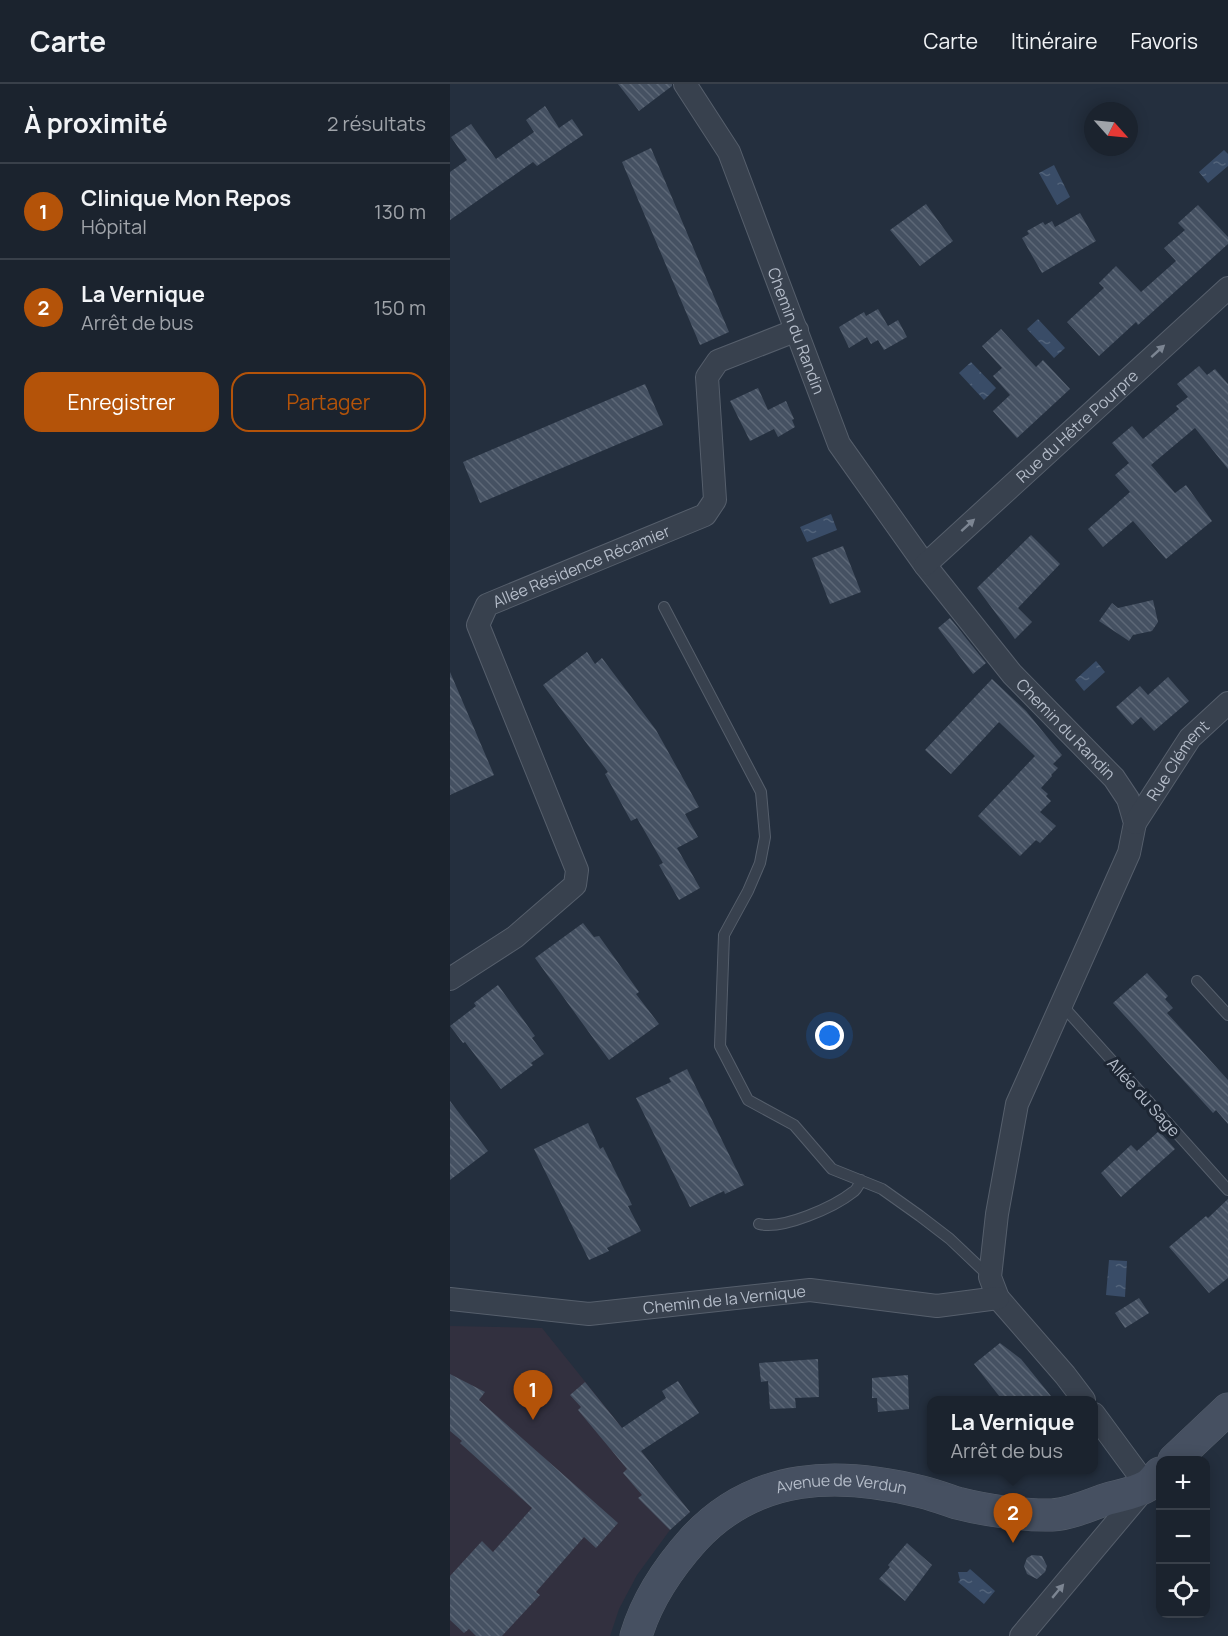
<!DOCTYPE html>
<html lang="fr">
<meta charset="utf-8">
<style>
body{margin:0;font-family:Manrope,sans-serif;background:#242b36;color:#f1f3f6}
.controls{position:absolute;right:18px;bottom:18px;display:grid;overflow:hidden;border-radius:12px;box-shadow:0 3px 15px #0003}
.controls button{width:54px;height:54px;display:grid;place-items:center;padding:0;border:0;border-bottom:2px solid #39404a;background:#1b232e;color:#f1f3f6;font:30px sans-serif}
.compass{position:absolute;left:634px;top:18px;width:54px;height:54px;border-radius:50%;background:#1b232e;box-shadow:0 3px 15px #0003;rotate:117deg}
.you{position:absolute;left:380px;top:952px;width:21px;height:21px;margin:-15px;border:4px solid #fff;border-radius:50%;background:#1a73e8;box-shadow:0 0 0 9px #1a73e833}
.badge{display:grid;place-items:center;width:39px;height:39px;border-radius:50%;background:#b45309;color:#fff;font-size:20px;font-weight:700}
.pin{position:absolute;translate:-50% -50px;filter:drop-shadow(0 2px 3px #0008)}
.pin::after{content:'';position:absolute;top:32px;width:21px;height:18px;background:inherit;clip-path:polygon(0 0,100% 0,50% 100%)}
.popup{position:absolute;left:477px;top:1312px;width:171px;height:78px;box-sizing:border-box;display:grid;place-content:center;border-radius:12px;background:#1b232e;filter:drop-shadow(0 2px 4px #0005);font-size:20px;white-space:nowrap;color:#a0a4aa}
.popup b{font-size:22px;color:#f1f3f6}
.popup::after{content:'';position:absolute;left:50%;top:100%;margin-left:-12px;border:12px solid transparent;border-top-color:#1b232e}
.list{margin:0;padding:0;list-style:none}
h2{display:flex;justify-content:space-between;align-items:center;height:78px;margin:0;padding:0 24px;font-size:26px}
h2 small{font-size:20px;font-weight:400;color:#a0a4aa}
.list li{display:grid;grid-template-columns:39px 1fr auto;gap:18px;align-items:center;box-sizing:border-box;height:96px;padding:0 24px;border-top:2px solid #39404a}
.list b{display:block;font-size:22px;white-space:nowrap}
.list p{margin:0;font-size:20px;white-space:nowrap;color:#a0a4aa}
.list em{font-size:20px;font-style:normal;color:#a0a4aa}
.actions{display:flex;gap:12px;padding:18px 24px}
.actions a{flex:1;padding:14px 0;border:2px solid #b45309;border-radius:18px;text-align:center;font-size:21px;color:#b45309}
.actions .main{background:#b45309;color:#fff}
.icon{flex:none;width:33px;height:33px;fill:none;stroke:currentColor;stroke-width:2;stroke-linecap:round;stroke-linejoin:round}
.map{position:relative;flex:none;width:778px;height:1552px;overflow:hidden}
header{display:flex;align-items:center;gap:36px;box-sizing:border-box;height:84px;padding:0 30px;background:#1b232e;border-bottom:2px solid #39404a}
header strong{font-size:28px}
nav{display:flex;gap:33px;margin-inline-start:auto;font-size:21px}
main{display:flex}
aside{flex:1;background:#1b232e}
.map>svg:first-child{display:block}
.medical{fill:#32303f}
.water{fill:url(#water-ripples)}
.building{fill:url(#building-back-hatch)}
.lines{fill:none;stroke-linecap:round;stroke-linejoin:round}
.service-casing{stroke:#565f6c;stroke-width:12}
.minor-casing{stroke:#565f6c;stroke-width:24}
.secondary-casing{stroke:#565f6c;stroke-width:33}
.service{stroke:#38414e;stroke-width:10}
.minor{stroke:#38414e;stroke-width:22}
.secondary{stroke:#465061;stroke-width:32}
.oneway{fill:#7c8592}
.labels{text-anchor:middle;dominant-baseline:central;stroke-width:6;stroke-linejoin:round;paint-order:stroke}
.street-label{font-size:16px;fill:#b4bcc9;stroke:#1d2633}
</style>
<header>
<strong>Carte</strong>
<nav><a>Carte</a><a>Itinéraire</a><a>Favoris</a></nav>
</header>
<main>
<aside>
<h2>À proximité<small>2 résultats</small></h2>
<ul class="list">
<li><span class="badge">1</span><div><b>Clinique Mon Repos</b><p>Hôpital</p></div><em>130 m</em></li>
<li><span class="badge">2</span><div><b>La Vernique</b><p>Arrêt de bus</p></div><em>150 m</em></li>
</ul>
<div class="actions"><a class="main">Enregistrer</a><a>Partager</a></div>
</aside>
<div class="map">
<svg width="778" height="1552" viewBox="0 0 778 1552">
<defs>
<pattern id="water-ripples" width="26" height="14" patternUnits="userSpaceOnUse" patternTransform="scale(1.5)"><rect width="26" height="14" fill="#394c67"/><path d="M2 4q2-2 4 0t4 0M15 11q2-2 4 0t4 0" fill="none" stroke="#53647b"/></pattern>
<pattern id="building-back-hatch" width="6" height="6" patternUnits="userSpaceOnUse" patternTransform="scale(1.5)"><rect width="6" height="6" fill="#455162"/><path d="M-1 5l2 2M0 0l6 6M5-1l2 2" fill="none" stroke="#5d6877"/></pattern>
</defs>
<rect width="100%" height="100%" fill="#242f3e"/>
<path class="medical" d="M0,1242l92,2 148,184 -20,18 -33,45 -18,34 -9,27h-160z"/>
<path class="water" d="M774,66l4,4v12l-20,17 -9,-11z
M604,81l16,32 -13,8 -18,-32z
M588,235l27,29 -11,10 -27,-29z
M521,278l25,26 -12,12 -25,-27z
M381,430l6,16 -30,12 -7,-15z
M646,577l9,11 -21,19 -9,-11z
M659,1176l18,1 -2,36 -19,-2z
M520,1485l25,22 -11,13 -26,-22 2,-2 -2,-8h9z"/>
<path class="building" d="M168,0h54v2l-33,25z
M95,22l14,22 13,-9 11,16 -46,31 -4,-4 -83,58v-48l17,-12 -16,-23 20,-13 25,35 38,-27 -8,-12z
M201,64l78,184 -29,13 -78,-183z
M476,120l27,37 -33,25 -30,-36z
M748,121l30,32v7l-90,81 -2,-3 -37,34 -32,-34 37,-34 -5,-5 17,-17 25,26 35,-31 -12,-13 21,-18 -7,-7z
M630,129l16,28 -54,32 -20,-35 7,-4 -2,-3 16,-9 2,3 7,-4 3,6z
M428,225l10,17 10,-6 9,17 -23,13 -6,-10 -7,4 -4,-7 -18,11 -10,-21 25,-15 2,4z
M551,245l35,38 7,-7 27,29 -53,49 -24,-27 17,-16 -17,-19 9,-8 -20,-22z
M749,282l8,9 8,-6 13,15v85l-33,-41 -44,37 24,28 11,-8 26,36 -46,38 -33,-38 -30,26 -15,-18 42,-37 -15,-17 14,-12 -17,-20 20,-17 11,13 36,-30 -3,-3 12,-9 -11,-13z
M195,300l18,41 -183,78 -17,-41z
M308,304l10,22 18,-9 8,18 -2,1 3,7 -17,10 -4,-8 -24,12 -20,-40z
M581,451l29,29 -42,44 14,14 -17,17 -38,-51z
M393,462l18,46 -31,12 -18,-46z
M703,516l5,22 -6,9 -19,4 -4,6 -30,-20 13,-18 6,5z
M500,534l36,45 -13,11 -35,-46z
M137,568l8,12 7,-6 54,72 43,77 -14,7 13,23 -21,11 23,40 -21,12 -20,-35 4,-2 -26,-45 -6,3 -26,-47 3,-2 -65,-87z
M0,588l44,103 -44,20z
M718,593l21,24 -35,30 -13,-14 -9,8 -16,-18 24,-21 8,9z
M542,595l34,32 36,44 -9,9 5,4 -7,7 1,1 -11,12 7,6 -2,2 5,5 -11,11 16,14 -16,17 -4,-3 -16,16 -42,-40 57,-60 -36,-34 -48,52 -26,-24z
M133,839l11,14 5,-1 40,56 -3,2 23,30 -50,36 -74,-102z
M697,889l21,23 -3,3 8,9 -6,5 61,67v44l-12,-14 -3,3 -100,-110z
M48,901l37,51 -3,2 12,16 -13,9 2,2 -32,24 -36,-47 -2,1 -13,-17 26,-20 -2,-3z
M237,985l57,116 -19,9 -1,-3 -34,16 -54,-109 35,-16 -2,-4z
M0,1017l38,50 -38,29z
M138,1039l12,26 3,-2 29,58 -4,1 13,25 -34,17 2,3 -20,9 -55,-111z
M709,1047l16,18 -54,48 -20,-24 30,-28 6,6z
M778,1115v79l-19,15 -40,-46 37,-31 2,2z
M689,1214l10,15 -24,15 -10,-15z
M550,1259l21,16 34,42h-52l-29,-37z
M368,1275l1,38 -24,1 1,10 -26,1 -2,-28 -7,1 -2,-19z
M0,1290l35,18 -6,8 139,123 -22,25 -12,-11 -48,55 4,3 -38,41h-26l-7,-7 -5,4 -14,-13v-44l32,-35 11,11 39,-44 -72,-65 2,-2 -12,-10z
M458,1291l1,34 -31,3 -1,-14h-5v-20z
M228,1297l21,32 -58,38 49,61 -20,18 -32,-32 4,-3 -19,-22 4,-4 -49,-59 3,-3 -11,-12 15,-13 37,46 44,-30 -4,-7z
M457,1459l25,22 -27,36 -26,-22 11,-12 -2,-2z
M582,1471l10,1 5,10 -2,6 -8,7 -10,-5 -3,-8 3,-8z"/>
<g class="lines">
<defs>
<path id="service" d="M214,523l97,185 4,45 -5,26 -12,28 -24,44 -4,111 28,54 46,25 38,44 50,20 38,27 30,23 40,38
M747,897l31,34
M611,920l167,186
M309,1140c24,6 75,-17 94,-32 4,-2 6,-8 8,-12"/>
<g id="minor">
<path id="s1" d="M235,0l44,68 110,292 86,121 87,109 102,104 14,21 7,24 -6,30 -112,251 -20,110 -7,63 8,21 67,77 19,25"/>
<path id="s2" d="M475,481l303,-277"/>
<path id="s3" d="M685,739l55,-85 38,-35"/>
<path id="s4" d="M0,895l65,-42 60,-52 2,-15 -99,-245 9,-20 218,-90 10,-15 -8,-123 11,-16 79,-31"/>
<path id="s5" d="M0,1215l139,15 221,-24 127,16 61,-8"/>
<path d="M571,1552l126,-150 -53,-72"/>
</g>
<g id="secondary">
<path d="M724,1376l54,-51"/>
<path id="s6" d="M186,1552c11,-37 32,-68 58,-97 62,-67 145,-68 228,-47 12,3 23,7 35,11 27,7 66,13 95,12 17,-1 36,-9 52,-15 13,-4 32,-7 43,-14 5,-3 9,-9 13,-13"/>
</g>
</defs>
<use href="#service" class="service-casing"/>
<use href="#minor" class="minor-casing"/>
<use href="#secondary" class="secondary-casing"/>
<use href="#service" class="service"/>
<use href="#minor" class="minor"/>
<use href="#secondary" class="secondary"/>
</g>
<defs><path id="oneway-solid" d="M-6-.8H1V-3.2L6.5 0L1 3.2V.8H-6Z" transform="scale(1.5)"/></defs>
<g class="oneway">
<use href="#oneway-solid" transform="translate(708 267) rotate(-42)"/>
<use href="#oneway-solid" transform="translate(518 441) rotate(-42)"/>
<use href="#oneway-solid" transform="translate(608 1507) rotate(-50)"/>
</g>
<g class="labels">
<g class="street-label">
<text stroke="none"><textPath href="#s1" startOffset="272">Chemin du Randin</textPath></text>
<text stroke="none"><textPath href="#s2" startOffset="206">Rue du Hêtre Pourpre</textPath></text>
<text stroke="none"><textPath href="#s4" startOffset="560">Allée Résidence Récamier</textPath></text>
<text stroke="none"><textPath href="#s1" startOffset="758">Chemin du Randin</textPath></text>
<text stroke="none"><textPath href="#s3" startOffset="76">Rue Clément</textPath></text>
<text transform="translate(694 1013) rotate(48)">Allée du Sage</text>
<text stroke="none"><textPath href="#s5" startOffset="276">Chemin de la Vernique</textPath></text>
<text stroke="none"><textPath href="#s6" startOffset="278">Avenue de Verdun</textPath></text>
</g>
</g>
</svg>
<div class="controls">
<button>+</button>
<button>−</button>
<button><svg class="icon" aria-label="locate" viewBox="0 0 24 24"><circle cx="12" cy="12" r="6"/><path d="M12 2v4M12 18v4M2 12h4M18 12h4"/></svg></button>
</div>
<svg class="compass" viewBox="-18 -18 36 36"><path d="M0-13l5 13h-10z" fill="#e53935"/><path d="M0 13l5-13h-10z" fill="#a0a4aa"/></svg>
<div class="you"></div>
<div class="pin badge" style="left:83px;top:1336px">1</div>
<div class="pin badge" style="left:563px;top:1459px">2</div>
<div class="popup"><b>La Vernique</b>Arrêt de bus</div>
</div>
</main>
